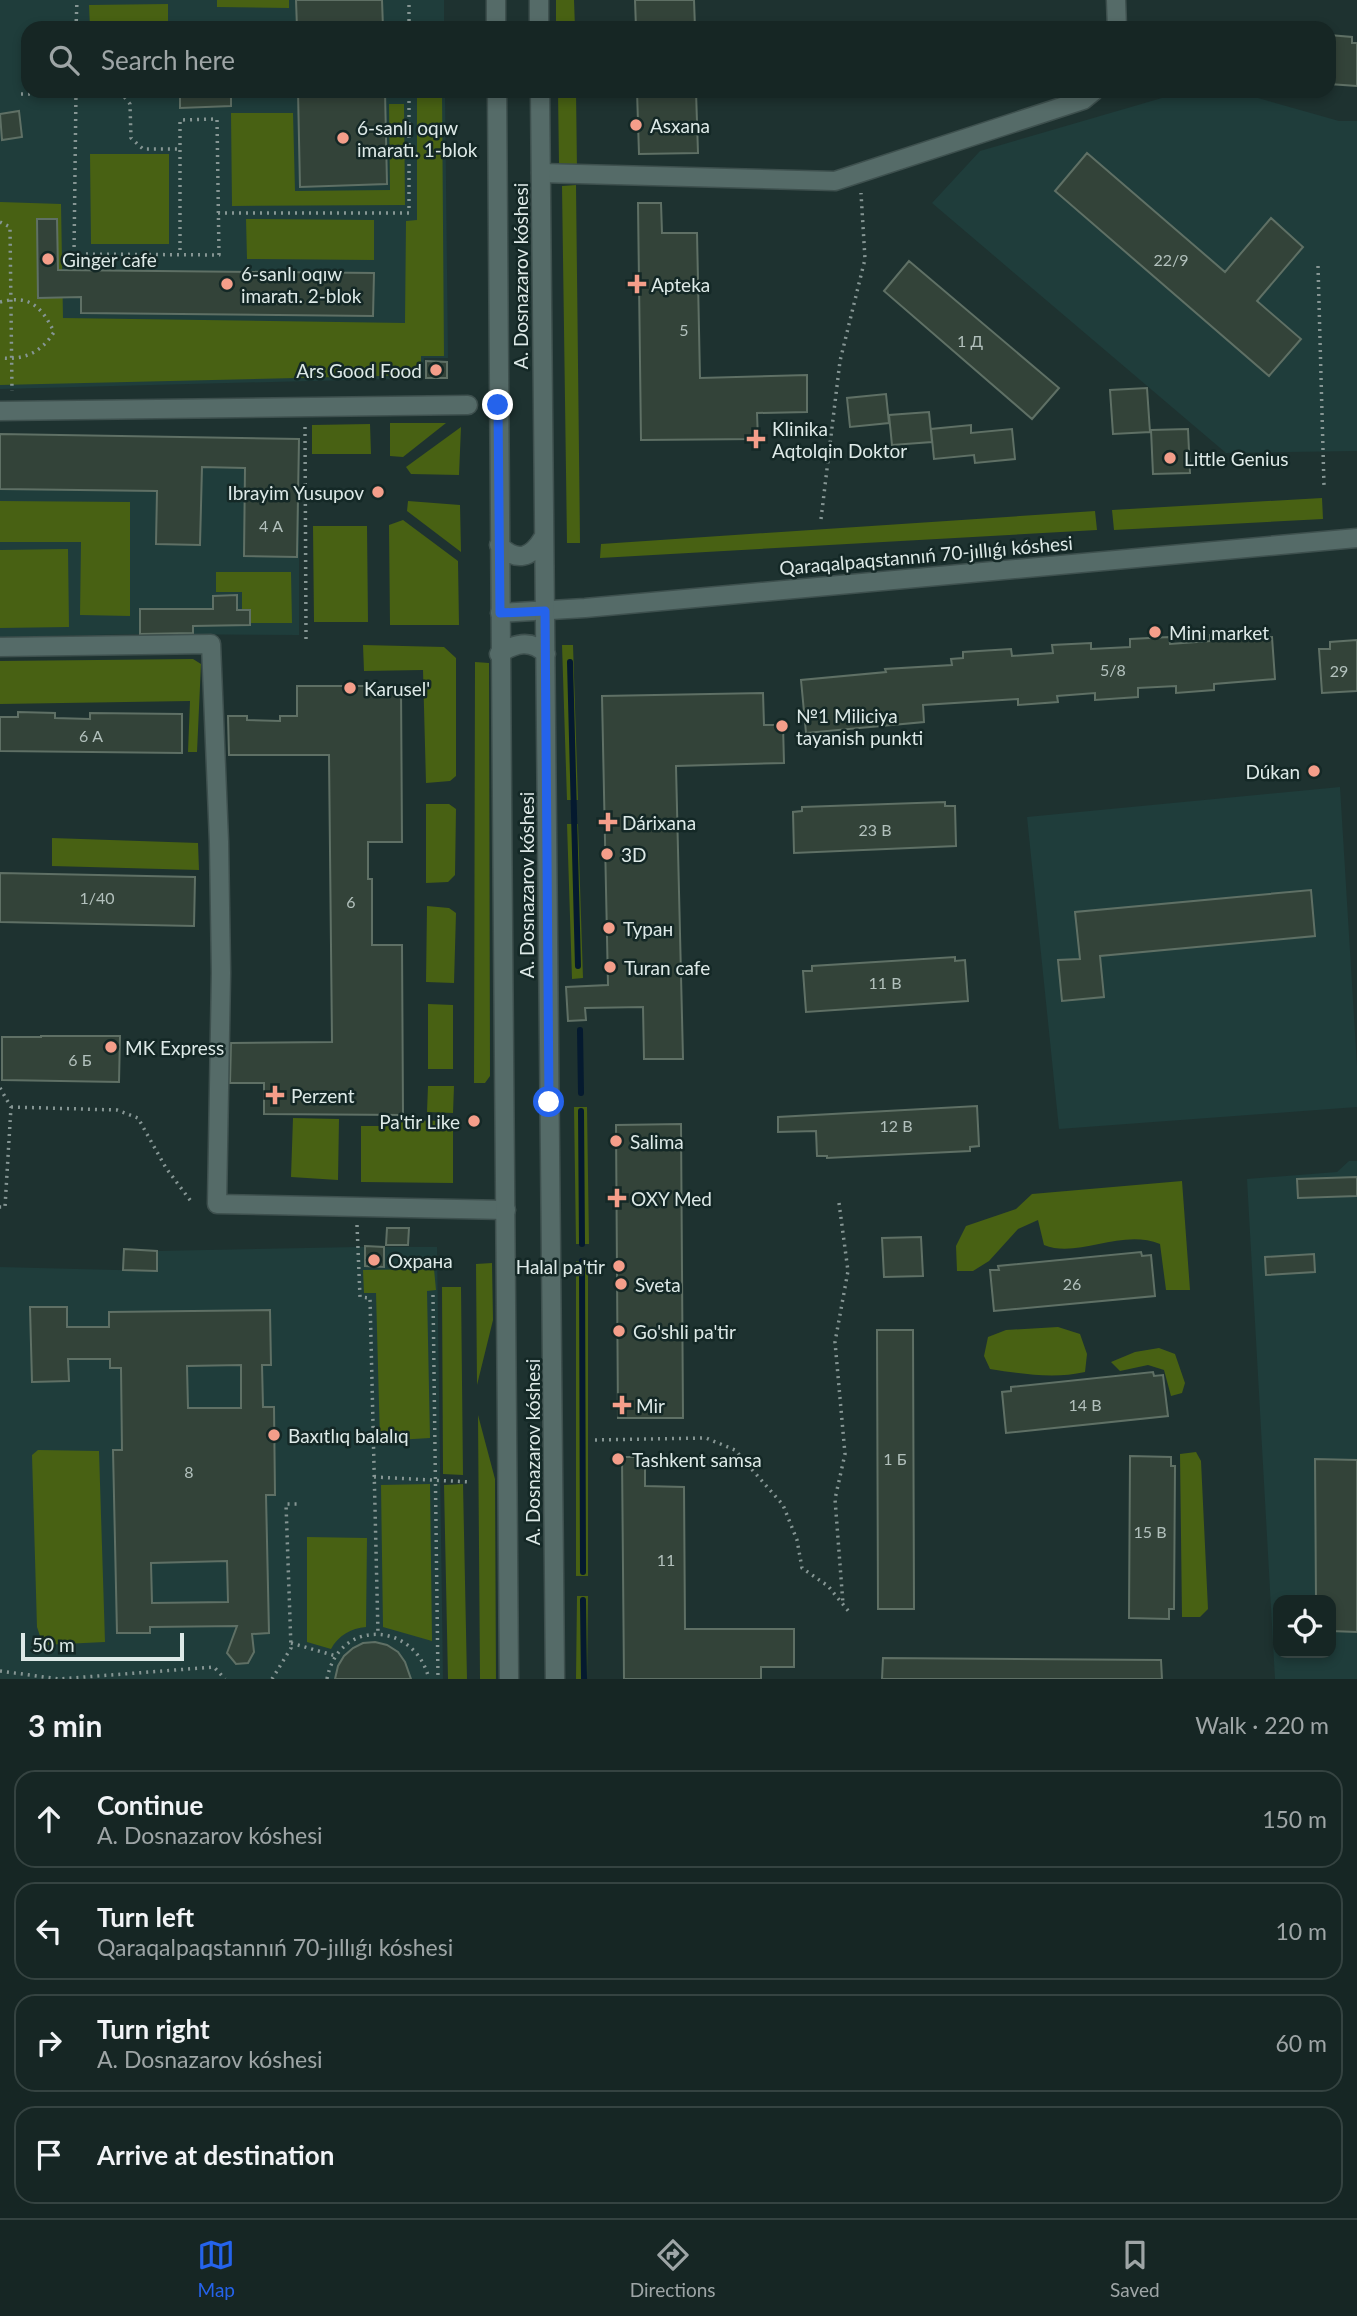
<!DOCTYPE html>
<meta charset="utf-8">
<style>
body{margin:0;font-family:Lato,sans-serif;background:#1f2e2c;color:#f1f3f6}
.controls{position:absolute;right:21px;bottom:21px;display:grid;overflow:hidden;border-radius:14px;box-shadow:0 4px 10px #0003}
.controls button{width:63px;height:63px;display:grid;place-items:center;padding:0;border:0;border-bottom:2px solid #354341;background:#162624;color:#f1f3f6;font:35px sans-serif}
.scale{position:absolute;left:21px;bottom:18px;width:163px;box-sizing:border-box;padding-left:7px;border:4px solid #dde9e7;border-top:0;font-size:19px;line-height:24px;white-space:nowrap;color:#dde9e7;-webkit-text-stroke:5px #142826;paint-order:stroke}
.stop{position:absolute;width:21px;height:21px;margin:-16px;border:5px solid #2563eb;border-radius:50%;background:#fff}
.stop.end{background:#2563eb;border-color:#fff;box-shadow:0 2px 7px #0008}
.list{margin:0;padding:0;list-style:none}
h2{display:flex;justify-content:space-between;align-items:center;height:91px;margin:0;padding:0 28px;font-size:30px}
h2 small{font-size:23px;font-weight:400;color:#9ea5a6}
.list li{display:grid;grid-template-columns:46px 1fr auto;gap:21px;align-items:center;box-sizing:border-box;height:98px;margin:0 14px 14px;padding:0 14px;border:2px solid #354341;border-radius:21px}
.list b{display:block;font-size:26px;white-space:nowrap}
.list p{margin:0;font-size:23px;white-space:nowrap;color:#9ea5a6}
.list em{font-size:23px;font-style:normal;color:#9ea5a6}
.icon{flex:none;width:38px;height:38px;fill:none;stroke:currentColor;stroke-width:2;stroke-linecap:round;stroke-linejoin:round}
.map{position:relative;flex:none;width:1357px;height:1679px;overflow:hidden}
.search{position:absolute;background:#162624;box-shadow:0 4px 10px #0003;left:21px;right:21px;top:21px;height:77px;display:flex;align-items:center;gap:18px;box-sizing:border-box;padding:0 24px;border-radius:21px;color:#9ea5a6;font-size:26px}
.sheet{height:539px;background:#162624}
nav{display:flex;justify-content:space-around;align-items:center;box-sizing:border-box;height:98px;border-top:2px solid #354341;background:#162624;font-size:19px;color:#9ea5a6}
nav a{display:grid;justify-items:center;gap:4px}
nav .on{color:#2563eb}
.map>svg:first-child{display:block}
.built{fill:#1f3d3b;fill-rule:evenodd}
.grass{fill:#486113}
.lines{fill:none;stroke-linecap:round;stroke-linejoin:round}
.stream{stroke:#051a2f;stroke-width:6}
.building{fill:#334339;stroke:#5f7065;stroke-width:2;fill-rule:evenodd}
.pedestrian-casing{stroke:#3e504e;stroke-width:21}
.minor-casing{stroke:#3e504e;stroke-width:21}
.tertiary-casing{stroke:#3e504e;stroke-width:21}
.secondary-casing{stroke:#3e504e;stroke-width:21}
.path{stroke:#869694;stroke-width:3.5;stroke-dasharray:2 5;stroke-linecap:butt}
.pedestrian{stroke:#556b68;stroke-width:18}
.minor{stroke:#556b68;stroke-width:18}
.tertiary{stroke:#556b68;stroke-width:18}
.secondary{stroke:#556b68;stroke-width:18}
.route{stroke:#2563eb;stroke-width:9}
.poi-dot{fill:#f49e8a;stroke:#142826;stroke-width:2.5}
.labels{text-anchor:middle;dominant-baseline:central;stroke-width:5;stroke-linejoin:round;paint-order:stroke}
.number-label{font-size:16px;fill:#b2c0bc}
.poi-label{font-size:19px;fill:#dde9e7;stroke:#142826;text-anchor:start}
.street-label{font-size:19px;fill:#dde9e7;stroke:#142826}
</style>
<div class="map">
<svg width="1357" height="1679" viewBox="0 0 1357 1679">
<rect width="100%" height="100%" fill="#1e3230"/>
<path class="built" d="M0,0h444v28h-416v63h417l3,267h-24l-1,20 -423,11z
M1186,91l72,7 81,23h18v330l-131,2 -294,-250 48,-52z
M0,434l299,5v196l-159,-1 -140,3z
M1340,787l17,279v41l-298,22 -32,-312z
M1349,1161h8v518h-82l-28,-500 90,-7zM1278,1600h53v53h-53z
M357,1247h80l6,432h-443v-412l156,4 1,-20z"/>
<path class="grass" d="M217,0h72v8l-72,-1z
M556,0h18l1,28h-19z
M168,4v24h-78l-1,-23z
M417,91h25l2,265h-23v19l-421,10v-183l61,2 2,114 342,5 1,-102 11,-1z
M558,91h18l1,79 -18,-5z
M389,104h15l1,101 -173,1 -1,-93h62l2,78 95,-1z
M90,154h79v90h-78z
M576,185l4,358h-13l-5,-357z
M246,219l128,1v40l-127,-1z
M390,423h56l-43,34 -13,-1z
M370,424l1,30h-59v-29z
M461,427l-2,48 -48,-1 -5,-7z
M1322,498l1,21 -209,11 -2,-20z
M0,501l130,1v114l-50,-1 1,-73h-81z
M408,501l52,4 1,47 -54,-41z
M1095,511l2,19 -497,28 1,-14z
M403,520l55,41 1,64h-69l-1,-100z
M313,526h54l1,96h-54z
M68,549l1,78 -69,1v-78z
M216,572h75l1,51h-50v-31h-26z
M363,645l81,2 12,11v118l-6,5 -24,2 -3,-113 -59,1z
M562,645h11l5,155h-11z
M193,659l8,5 -4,88h-9l2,-51 -190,3v-43z
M475,662l14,1 1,413 -5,7h-11z
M426,804h23l7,5 -1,66 -7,7 -22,1z
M567,824h11l5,154 -11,1z
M52,838l146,5 1,27 -147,-4z
M427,906l22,2 7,5 -2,70 -28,-1z
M428,1004l25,1v64h-25z
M428,1086h26l-1,27 -26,-1z
M574,1107h13l2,137h-13z
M293,1118l46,1 -1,61 -47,-3z
M387,1120l66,1v62l-92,-1v-56h26z
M1182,1181l8,109h-24l-6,-46c-39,-16 -82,15 -116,1l-6,-25 -20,9 -29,32 -16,10h-16l-1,-25 10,-20 50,-17 16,-15z
M576,1261l12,1v314h-12z
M492,1263l1,57 -16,65 -1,-121z
M434,1269l2,21 -9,1 3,147 -50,3 -4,-148h-12l-1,-23z
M442,1287h19l2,188 -20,-1z
M1058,1327l22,7 7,20 -2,18c-31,7 -63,2 -95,-3l-6,-13 4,-19 18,-7z
M1159,1348l16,6 10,29 -3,10 -11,3 -7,-26 -16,-5 -28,6 -9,-9 24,-10z
M478,1415l17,64 1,200h-16z
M38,1450l61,1 6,191 -62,3 -6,-18 -5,-172z
M1196,1452l5,9 7,148 -8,8h-18l-2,-163z
M430,1484l2,157 -49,-14 -2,-142z
M463,1484l4,195h-19l-4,-194z
M307,1537l60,1 -1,89c-15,1 -28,9 -35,22l-24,-7z
M577,1596h11l-1,83h-11z"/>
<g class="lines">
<path class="stream" d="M570,662l8,304
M580,1030l1,63
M581,1111l1,133
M582,1261l1,311
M583,1600l1,79"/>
</g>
<path class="building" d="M296,0h86l1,28h-86z
M635,0h59l1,28h-59z
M1329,35l23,2v6h5v43l-28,-2z
M180,91h51v15l-51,2z
M298,91h87l2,93 -87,3z
M637,91h59l2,62 -59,1z
M19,111l3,26 -20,3 -2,-26z
M1087,153l138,119 46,-54 32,29 -46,54 44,38 -32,37 -214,-185z
M638,203h23l1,30h35l3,145 107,-3v37l-50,1 1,26 -117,1z
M37,219h20l1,51 316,3 -1,43 -292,-3v-16l-43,1z
M909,261l150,127 -27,31 -148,-128z
M426,361l21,1v16h-21z
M1147,388l3,44 -37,2 -3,-44z
M886,394l3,29 -39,4 -3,-29z
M929,412l3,30 -40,3 -3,-30z
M971,425v8l41,-4 3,30 -40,4 -1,-8 -40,4 -3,-30z
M1188,429l2,44 -37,1 -2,-44z
M0,434l299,5 -2,118 -53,-1 1,-88 -43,-1 -2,78 -44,-1 1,-53 -157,-2z
M237,595v15h13v15l-57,1v7l-53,1v-25h73v-13z
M1258,632v6l14,-1 3,42 -61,5v6l-38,3v-7l-38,2v9l-43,3v-7l-38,3 1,6 -40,3v-6l-95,6 1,17 -118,11 -5,-53 85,-8 -1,-3 67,-4 -1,-6 12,-1v-6l48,-3 1,7 41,-3 -1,-8 39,-2v6l39,-2v-8l39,-2 1,7 40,-3v-6z
M1357,640v51l-35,2 -3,-44h11v-7z
M297,686h104l1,156h-34v37h4v66h30l1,170 -139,-1v-31h-34l1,-40 101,-1 -3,-287h-100l-1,-39h19v4l33,1v-5h17z
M763,693l1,32h19l1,38 -108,3 7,293h-39l-1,-52 -58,1 1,12 -18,1 -2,-34 42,-2 -6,-289z
M18,712l37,1v5l35,1v-6l92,1v39l-182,-2v-34h18z
M945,802v4h10l1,40 -162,7 -1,-41 9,-1v-4z
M0,873l195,4 -1,49 -194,-4z
M1311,890l4,46 -215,20 4,41 -42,4 -4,-41 22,-1 -5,-47z
M955,957v4l10,-1 3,41 -162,11 -3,-41h9v-5z
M41,1036h79l-1,46 -117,-2v-43h39z
M977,1106l2,40 -9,1v4l-143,7v-2h-10l-1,-25 -38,1v-15z
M681,1124l2,294h-65l-2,-293z
M1357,1177v19l-59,2 -1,-19z
M387,1228h22l-1,17h-22z
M921,1237l2,39 -39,1 -2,-39z
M365,1246l19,1v20l-19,-1z
M124,1249l33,2v20l-34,-1z
M1141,1252l1,4 9,-1 4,41 -161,15 -4,-41h9l-1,-4z
M1314,1254l1,18 -49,3 -1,-18z
M30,1307h37v20h42v-15l161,-2 1,55h-9l1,42h11l1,88h-9l3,138 -17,1 2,18 -6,11 -12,1 -9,-11 10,-27 -87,1v6h-33l-4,-183h9l-1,-82h-11v-9h-42l1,22 -37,1zM241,1365v43h-53l-1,-42zM227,1561l1,41 -76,1 -1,-40z
M877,1330h36l1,279h-36z
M1153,1372l1,4 9,-1 5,41 -162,17 -4,-41 9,-1v-4z
M1130,1456l41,1v9h4l-1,143h-5v10l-40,-1z
M622,1457h23v29l39,1 1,142h109v38h-33v12h-137z
M1315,1459l42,1v172l-26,-1v-31h-15z
M375,1642l12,3 11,7 7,10 6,17h-76l3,-13 6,-10 9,-8 10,-5z
M883,1658l278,2 1,19h-280z"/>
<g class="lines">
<defs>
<path id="pedestrian" d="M0,411l468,-6"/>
<path id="minor" d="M1116,0l1,28
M541,173l294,8 248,-81 11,-9
M0,647l211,-3 8,198 2,131 -4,231 289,6"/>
<path id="tertiary" d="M500,613l85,-5 772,-70"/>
<path id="secondary" d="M496,0v28
M539,0v28
M497,91c1,529 10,1059 12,1588
M540,91l15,1588
M499,545c18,18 32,13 44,-7
M499,654c16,-11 32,-15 47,0"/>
</defs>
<use href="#pedestrian" class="pedestrian-casing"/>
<use href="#minor" class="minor-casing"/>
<use href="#tertiary" class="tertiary-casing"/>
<use href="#secondary" class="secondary-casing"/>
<path class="path" d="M76,28l1,-28
M409,28v-28
M76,91l-2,163 145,1 -2,-136 -37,1v134
M21,94h101l8,10 1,34 12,11h37
M218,213h191v-122
M0,222l10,5 2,164
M1318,266l6,220
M0,302c29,-8 42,5 54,30 -13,21 -30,28 -54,26
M305,427l1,212
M821,519l19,-158 25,-102 -4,-66
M0,1088l11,19 -6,100h-5
M11,1107l106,3 21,8 28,50 27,36
M839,1203l9,68 -13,71 10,112 -10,45 8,105
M357,1225l3,72 10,1 8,336
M433,1295l5,384
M595,1440l111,-2 29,12 48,55 14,35 5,28 26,18 22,27
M374,1477l96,5
M291,1643l45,13
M0,1671l59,8 155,-12 11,12
M272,1679l19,-31 -5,-144h13
M327,1679c11,-61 88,-58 102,0"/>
<use href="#pedestrian" class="pedestrian"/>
<use href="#minor" class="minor"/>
<use href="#tertiary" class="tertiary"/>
<use href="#secondary" class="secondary"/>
</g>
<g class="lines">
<path class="route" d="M498,405l2,208 45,-2 4,491"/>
</g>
<g class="poi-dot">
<circle cx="636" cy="125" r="7"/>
<circle cx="343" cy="138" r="7"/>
<circle cx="48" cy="259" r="7"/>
<circle cx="227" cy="284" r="7"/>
<path d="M633.5 273.5h7v7h7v7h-7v7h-7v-7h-7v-7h7z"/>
<circle cx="436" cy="370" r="7"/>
<path d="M752.5 428.5h7v7h7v7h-7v7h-7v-7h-7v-7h7z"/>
<circle cx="1170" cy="458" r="7"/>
<circle cx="378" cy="492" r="7"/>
<circle cx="1155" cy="632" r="7"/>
<circle cx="350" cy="688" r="7"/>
<circle cx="782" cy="726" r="7"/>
<circle cx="1314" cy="771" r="7"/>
<path d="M604.5 811.5h7v7h7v7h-7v7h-7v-7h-7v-7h7z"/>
<circle cx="607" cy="854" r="7"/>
<circle cx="609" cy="928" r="7"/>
<circle cx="610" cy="967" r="7"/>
<circle cx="111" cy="1047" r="7"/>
<path d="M271.5 1084.5h7v7h7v7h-7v7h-7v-7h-7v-7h7z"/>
<circle cx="474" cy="1121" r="7"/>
<circle cx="616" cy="1141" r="7"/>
<path d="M613.5 1187.5h7v7h7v7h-7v7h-7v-7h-7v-7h7z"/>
<circle cx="374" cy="1260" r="7"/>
<circle cx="619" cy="1266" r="7"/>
<circle cx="621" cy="1284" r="7"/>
<circle cx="619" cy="1331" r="7"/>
<path d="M618.5 1394.5h7v7h7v7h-7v7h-7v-7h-7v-7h7z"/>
<circle cx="274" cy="1435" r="7"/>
<circle cx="618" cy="1459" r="7"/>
</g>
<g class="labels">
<g class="number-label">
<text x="1171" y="259">22/9</text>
<text x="684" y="329">5</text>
<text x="970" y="340">1 Д</text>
<text x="271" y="525">4 А</text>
<text x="1113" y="669">5/8</text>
<text x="1339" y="670">29</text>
<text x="91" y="735">6 А</text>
<text x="875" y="829">23 В</text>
<text x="97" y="897">1/40</text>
<text x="351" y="901">6</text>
<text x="885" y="982">11 В</text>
<text x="80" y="1059">6 Б</text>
<text x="896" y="1125">12 В</text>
<text x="1072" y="1283">26</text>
<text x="1085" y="1404">14 В</text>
<text x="895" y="1458">1 Б</text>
<text x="189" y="1471">8</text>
<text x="1150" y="1531">15 В</text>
<text x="666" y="1559">11</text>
</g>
<g class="poi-label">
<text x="650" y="125">Asxana</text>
<text x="357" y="127">6-sanlı oqıw<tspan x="357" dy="22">imaratı. 1-blok</tspan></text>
<text x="62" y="259">Ginger cafe</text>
<text x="241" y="273">6-sanlı oqıw<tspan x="241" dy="22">imaratı. 2-blok</tspan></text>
<text x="651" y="284">Apteka</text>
<text x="422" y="370" text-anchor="end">Ars Good Food</text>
<text x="772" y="428">Klinika<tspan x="772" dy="22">Aqtolqin Doktor</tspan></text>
<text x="1184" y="458">Little Genius</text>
<text x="364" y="492" text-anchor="end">Ibrayim Yusupov</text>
<text x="1169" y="632">Mini market</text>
<text x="364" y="688">Karusel'</text>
<text x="796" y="715">№1 Miliciya<tspan x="796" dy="22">tayanish punkti</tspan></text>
<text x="1300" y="771" text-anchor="end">Dúkan</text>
<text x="622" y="822">Dárixana</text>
<text x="621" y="854">3D</text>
<text x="623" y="928">Туран</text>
<text x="624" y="967">Turan cafe</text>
<text x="125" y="1047">MK Express</text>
<text x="291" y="1095">Perzent</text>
<text x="460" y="1121" text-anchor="end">Pa'tir Like</text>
<text x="630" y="1141">Salima</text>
<text x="631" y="1198">OXY Med</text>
<text x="388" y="1260">Охрана</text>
<text x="605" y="1266" text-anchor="end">Halal pa'tir</text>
<text x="635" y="1284">Sveta</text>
<text x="633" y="1331">Go'shli pa'tir</text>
<text x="636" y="1405">Mir</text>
<text x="288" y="1435">Baxıtlıq balalıq</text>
<text x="632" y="1459">Tashkent samsa</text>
</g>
<g class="street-label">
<text transform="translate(520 276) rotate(-90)">A. Dosnazarov kóshesi</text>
<text transform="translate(926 555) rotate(-5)">Qaraqalpaqstannıń 70-jıllıǵı kóshesi</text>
<text transform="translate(526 885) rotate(-90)">A. Dosnazarov kóshesi</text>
<text transform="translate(532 1452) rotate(-90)">A. Dosnazarov kóshesi</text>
</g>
</g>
</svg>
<div class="controls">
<button><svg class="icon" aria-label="locate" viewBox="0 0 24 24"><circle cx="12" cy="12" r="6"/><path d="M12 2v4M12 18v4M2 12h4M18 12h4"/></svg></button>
</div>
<div class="scale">50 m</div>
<div class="stop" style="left:549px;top:1102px"></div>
<div class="stop end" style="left:498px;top:405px"></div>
<div class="search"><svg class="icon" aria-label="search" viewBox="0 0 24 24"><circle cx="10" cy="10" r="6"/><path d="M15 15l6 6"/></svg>Search here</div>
</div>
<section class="sheet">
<h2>3 min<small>Walk · 220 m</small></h2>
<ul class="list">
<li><svg class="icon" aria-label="ahead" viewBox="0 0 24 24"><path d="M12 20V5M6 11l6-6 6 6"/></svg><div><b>Continue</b><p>A. Dosnazarov kóshesi</p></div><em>150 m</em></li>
<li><svg class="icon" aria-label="left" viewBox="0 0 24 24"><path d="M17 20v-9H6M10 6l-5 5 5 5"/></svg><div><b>Turn left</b><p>Qaraqalpaqstannıń 70-jıllıǵı kóshesi</p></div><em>10 m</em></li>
<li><svg class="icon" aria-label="right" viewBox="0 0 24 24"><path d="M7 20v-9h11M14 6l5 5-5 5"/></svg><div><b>Turn right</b><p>A. Dosnazarov kóshesi</p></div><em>60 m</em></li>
<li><svg class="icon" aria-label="arrive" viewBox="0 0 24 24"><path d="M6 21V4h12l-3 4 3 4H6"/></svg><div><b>Arrive at destination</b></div></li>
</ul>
</section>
<nav>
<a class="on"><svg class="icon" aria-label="map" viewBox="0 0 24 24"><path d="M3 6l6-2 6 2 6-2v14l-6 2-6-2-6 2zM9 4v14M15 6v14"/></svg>Map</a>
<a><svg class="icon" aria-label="directions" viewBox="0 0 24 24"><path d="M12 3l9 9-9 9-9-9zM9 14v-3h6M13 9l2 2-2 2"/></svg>Directions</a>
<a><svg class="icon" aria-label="saved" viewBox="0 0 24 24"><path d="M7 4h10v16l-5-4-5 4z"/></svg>Saved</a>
</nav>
